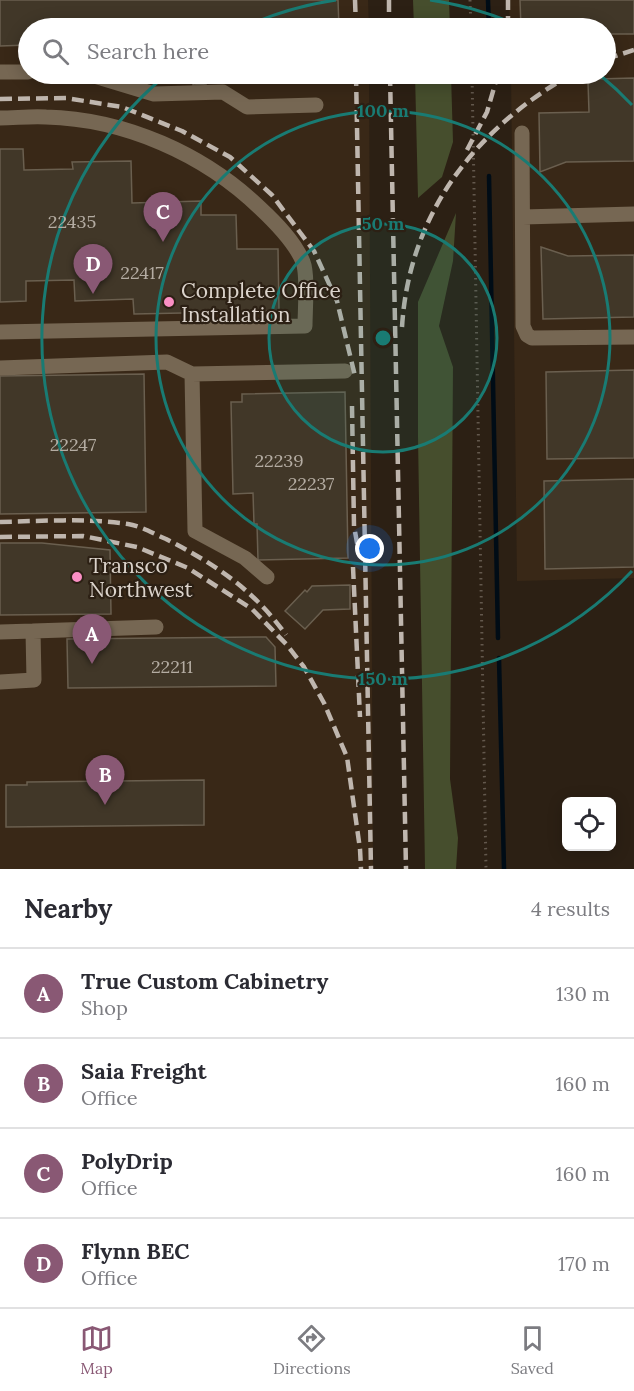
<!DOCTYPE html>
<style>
body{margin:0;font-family:Lora,serif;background:#f7f7f7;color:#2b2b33}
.controls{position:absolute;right:18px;bottom:18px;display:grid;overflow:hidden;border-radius:9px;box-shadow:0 3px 15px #0003}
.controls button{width:54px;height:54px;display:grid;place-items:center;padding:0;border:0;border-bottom:2px solid #e1e1e2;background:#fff;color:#2b2b33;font:30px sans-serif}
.you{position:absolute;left:370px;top:549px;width:21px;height:21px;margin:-15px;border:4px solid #fff;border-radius:50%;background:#1a73e8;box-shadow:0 0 0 9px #1a73e833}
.badge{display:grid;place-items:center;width:39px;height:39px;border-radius:50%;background:#895874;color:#fff;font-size:20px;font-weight:700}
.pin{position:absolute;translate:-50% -50px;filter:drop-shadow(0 2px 3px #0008)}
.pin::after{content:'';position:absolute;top:32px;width:21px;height:18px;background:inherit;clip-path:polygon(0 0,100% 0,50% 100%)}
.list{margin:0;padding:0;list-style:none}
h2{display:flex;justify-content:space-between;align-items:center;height:78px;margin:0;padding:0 24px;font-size:26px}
h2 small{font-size:20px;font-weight:400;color:#7c7c81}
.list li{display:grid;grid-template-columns:39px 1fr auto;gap:18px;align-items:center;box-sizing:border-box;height:90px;padding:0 24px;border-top:2px solid #e1e1e2}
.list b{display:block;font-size:22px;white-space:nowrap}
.list p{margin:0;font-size:20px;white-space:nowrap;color:#7c7c81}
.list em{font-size:20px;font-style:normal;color:#7c7c81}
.icon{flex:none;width:33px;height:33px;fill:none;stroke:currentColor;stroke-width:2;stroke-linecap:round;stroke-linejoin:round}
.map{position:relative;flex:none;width:634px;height:869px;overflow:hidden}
.search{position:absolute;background:#fff;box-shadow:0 3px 15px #0003;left:18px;right:18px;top:18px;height:66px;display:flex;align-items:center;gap:15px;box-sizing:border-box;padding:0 21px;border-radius:33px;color:#7c7c81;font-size:22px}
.sheet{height:438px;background:#fff}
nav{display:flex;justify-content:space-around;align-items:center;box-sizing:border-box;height:84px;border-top:2px solid #e1e1e2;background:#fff;font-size:16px;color:#7c7c81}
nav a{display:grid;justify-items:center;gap:3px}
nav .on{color:#895874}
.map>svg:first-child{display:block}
.built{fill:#392817}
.green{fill:#464e2d}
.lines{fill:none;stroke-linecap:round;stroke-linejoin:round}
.stream{stroke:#000c16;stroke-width:4.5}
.building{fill:#413728;stroke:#6a5f4f;stroke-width:1.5}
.path{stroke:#63584d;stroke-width:3;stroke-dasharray:1.5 4.5;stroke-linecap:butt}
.minor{stroke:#766753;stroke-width:15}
.rail{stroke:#bfb6ae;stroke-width:4.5;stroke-dasharray:12 6;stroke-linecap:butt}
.ring{fill:none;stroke:#197b73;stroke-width:3}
.poi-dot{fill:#fb8fc4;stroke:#2c2014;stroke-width:2}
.labels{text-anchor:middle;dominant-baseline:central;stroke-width:4.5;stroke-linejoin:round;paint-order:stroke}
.number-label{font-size:18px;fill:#b4aca2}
.poi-label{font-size:21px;fill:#dbd3cb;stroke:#2c2014;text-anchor:start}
.centre{fill:#197b73;stroke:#2c2014;stroke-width:3}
.ring-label{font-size:18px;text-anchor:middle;font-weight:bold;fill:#197b73;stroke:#2c2014;stroke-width:4.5;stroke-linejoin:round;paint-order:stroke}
</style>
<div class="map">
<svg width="634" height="869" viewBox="0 0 634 869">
<rect width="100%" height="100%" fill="#2c2014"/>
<path class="built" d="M0,0h368l1,28h-341v46h341l4,795h-373z
M509,0h125v578l-117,3 -6,-507h95v-46h-96z"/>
<path class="green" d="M413,0h36l1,28h-36z
M415,74h36l2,68 -11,35 -24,21z
M456,213l-3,48 -14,65 14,41 -3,412 8,59 -2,31h-31l-7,-432v-135z"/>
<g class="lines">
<path class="stream" d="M488,0l1,28
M489,176l9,462
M499,658l5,211"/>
</g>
<path class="building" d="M0,0h338l1,28h-311v17l-28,1z
M520,0h114v34h-28v-6h-85z
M142,74h70v5l-7,1 1,4 -13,1v-5l-50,1z
M634,78v83l-68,1 -26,10 -1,-59 50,-1 -1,-30 8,-3z
M0,149h23l1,21 49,-1 -1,-7 59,-1 1,42 69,-2v14h35l1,34h41l1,62 -145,3 -1,-15 -58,2 -1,-21 -48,1v20l-26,1z
M541,247l27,9 66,-1v62l-91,2z
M634,370v88l-87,1 -1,-87z
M144,374l2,138 -146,2v-138z
M345,392l3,166 -90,2 -1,-36h-3l-1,-31 -20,1 -2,-92h11v-8z
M634,479v88l-89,2 -1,-88z
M0,543h42l68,7 1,64 -111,1z
M350,585v24l-27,1 -18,19 -20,-18 20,-21 2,2 5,-6z
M266,637l9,10 1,39 -208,2 -1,-49z
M204,780v45l-198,2v-42h21v-3z"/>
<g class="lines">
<path class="path" d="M470,0l1,28
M472,74l14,795"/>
<path class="minor" d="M0,72h28
M88,74l66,20 69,-2 24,15 69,-2
M0,118c15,0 31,-2 46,-1 79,2 158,37 214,91 16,15 35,34 43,54 5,12 2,49 2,64l-305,6
M522,133l1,193 4,9 5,3 102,-1
M523,217l111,-3
M0,368l167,-6 25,12
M267,577l-22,-19 -50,-27 -3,-157 153,-3
M0,632l33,-1
M0,682l34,-2 -1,-49 123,-4"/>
<path class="rail" d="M355,0l1,28
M389,0v28
M508,28v-28
M606,59l28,-9
M356,74l15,795
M390,74l16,795
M0,99l66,-1 56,9 60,24 48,26 42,38 42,56 23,50 18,75
M467,150l20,-38 11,-38
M402,327c7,-114 74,-199 170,-253
M352,406l2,120 5,28
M0,522c42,-1 86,-4 128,2 13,2 26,10 38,15 49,25 88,51 120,96
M0,537l83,-1 54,11 51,21 64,41 35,36 17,22 20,36 23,54 13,92 1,20
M353,567l7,150"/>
</g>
<circle cx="383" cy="338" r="114" fill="#197b73" fill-opacity=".12"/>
<g class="ring">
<circle cx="383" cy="338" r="114"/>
<circle cx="383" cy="338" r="227"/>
<path d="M632 571A341 341 0 1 1 166 75M242 28A341 341 0 0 1 336 0M430 0A341 341 0 0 1 524 28M600 75A341 341 0 0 1 632 105"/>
</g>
<g class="poi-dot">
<circle cx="169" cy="302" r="6"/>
<circle cx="77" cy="577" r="6"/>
</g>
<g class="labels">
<g class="number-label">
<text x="72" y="221">22435</text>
<text x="142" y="272">22417</text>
<text x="73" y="444">22247</text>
<text x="279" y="460">22239</text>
<text x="311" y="483">22237</text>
<text x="172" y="666">22211</text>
</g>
<g class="poi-label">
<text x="181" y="290">Complete Office<tspan x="181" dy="24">Installation</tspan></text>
<text x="89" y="565">Transco<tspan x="89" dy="24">Northwest</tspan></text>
</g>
</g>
<circle cx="383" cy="338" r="9" class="centre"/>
<g class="ring-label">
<text x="383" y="117">100 m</text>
<text x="383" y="230">50 m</text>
<text x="383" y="685">150 m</text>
</g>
</svg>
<div class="controls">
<button><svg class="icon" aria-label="locate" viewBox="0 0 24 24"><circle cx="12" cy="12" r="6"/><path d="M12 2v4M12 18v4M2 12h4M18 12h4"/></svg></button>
</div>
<div class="you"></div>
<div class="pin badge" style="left:92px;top:664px">A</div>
<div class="pin badge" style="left:105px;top:805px">B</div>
<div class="pin badge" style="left:163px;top:242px">C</div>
<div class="pin badge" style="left:93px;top:294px">D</div>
<div class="search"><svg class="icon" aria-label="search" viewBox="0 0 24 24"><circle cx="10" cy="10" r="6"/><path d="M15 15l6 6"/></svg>Search here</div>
</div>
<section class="sheet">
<h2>Nearby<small>4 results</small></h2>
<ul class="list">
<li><span class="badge">A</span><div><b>True Custom Cabinetry</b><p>Shop</p></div><em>130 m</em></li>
<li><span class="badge">B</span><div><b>Saia Freight</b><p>Office</p></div><em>160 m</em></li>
<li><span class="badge">C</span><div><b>PolyDrip</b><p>Office</p></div><em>160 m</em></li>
<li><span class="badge">D</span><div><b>Flynn BEC</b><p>Office</p></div><em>170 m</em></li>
</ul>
</section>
<nav>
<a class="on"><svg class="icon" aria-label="map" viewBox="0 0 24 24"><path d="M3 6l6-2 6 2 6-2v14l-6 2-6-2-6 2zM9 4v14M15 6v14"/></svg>Map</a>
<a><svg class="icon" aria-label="directions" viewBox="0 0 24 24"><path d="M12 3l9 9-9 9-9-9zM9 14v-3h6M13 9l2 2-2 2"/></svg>Directions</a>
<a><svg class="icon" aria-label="saved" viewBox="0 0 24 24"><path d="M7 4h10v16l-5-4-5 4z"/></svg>Saved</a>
</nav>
